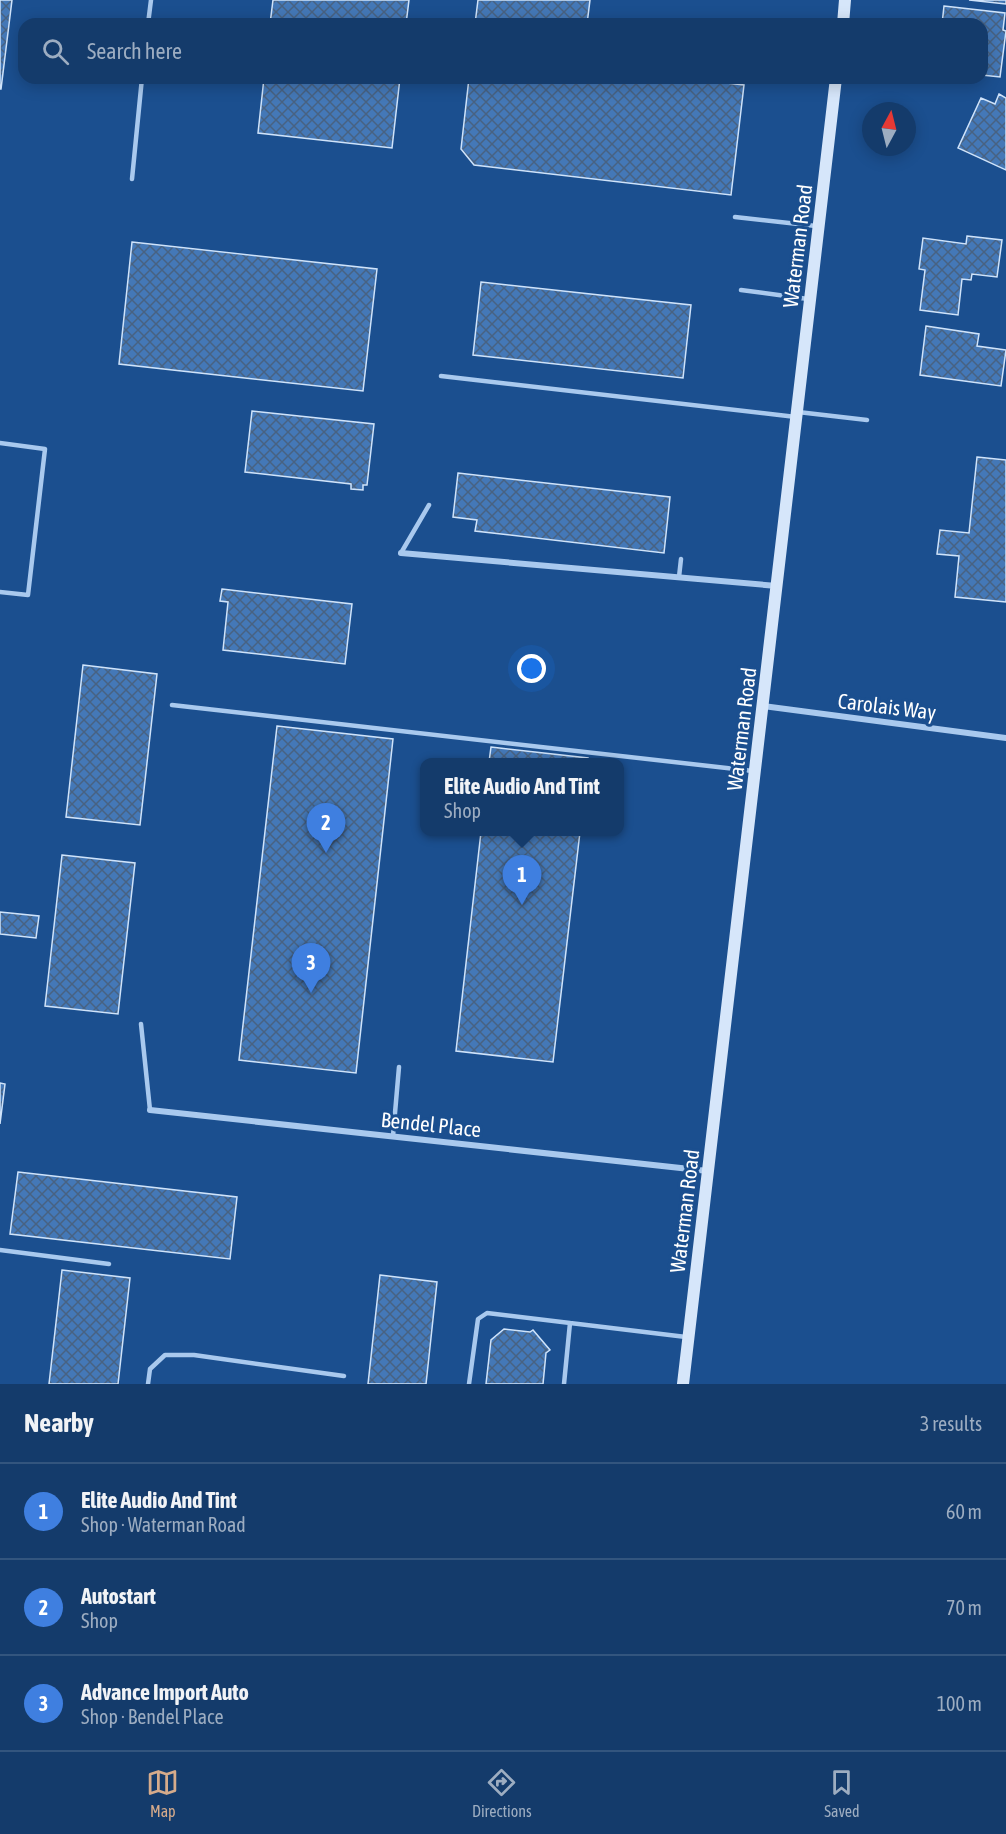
<!DOCTYPE html>
<meta charset="utf-8">
<style>
body{margin:0;font-family:"Asap Condensed",sans-serif;background:#214673;color:#f1f3f6}
.compass{position:absolute;left:862px;top:102px;width:54px;height:54px;border-radius:50%;background:#143b6b;box-shadow:0 3px 15px #0003;rotate:7deg}
.you{position:absolute;left:532px;top:669px;width:21px;height:21px;margin:-15px;border:4px solid #fff;border-radius:50%;background:#1a73e8;box-shadow:0 0 0 9px #1a73e833}
.badge{display:grid;place-items:center;width:39px;height:39px;border-radius:50%;background:#d6ab8b;color:#fff;font-size:20px;font-weight:700}
.pin{position:absolute;translate:-50% -50px;filter:drop-shadow(0 2px 3px #0008)}
.pin::after{content:'';position:absolute;top:32px;width:21px;height:18px;background:inherit;clip-path:polygon(0 0,100% 0,50% 100%)}
.popup{position:absolute;left:420px;top:758px;width:204px;height:78px;box-sizing:border-box;display:grid;place-content:center;border-radius:12px;background:#143b6b;filter:drop-shadow(0 2px 4px #0005);font-size:20px;white-space:nowrap;color:#9dadc1}
.popup b{font-size:22px;color:#f1f3f6}
.popup::after{content:'';position:absolute;left:50%;top:100%;margin-left:-12px;border:12px solid transparent;border-top-color:#143b6b}
.list{margin:0;padding:0;list-style:none}
h2{display:flex;justify-content:space-between;align-items:center;height:78px;margin:0;padding:0 24px;font-size:26px}
h2 small{font-size:20px;font-weight:400;color:#9dadc1}
.list li{display:grid;grid-template-columns:39px 1fr auto;gap:18px;align-items:center;box-sizing:border-box;height:96px;padding:0 24px;border-top:2px solid #33557e}
.list b{display:block;font-size:22px;white-space:nowrap}
.list p{margin:0;font-size:20px;white-space:nowrap;color:#9dadc1}
.list em{font-size:20px;font-style:normal;color:#9dadc1}
.icon{flex:none;width:33px;height:33px;fill:none;stroke:currentColor;stroke-width:2;stroke-linecap:round;stroke-linejoin:round}
.map{position:relative;flex:none;width:1006px;height:1384px;overflow:hidden}
.search{position:absolute;background:#143b6b;box-shadow:0 3px 15px #0003;left:18px;right:18px;top:18px;height:66px;display:flex;align-items:center;gap:15px;box-sizing:border-box;padding:0 21px;border-radius:18px;color:#9dadc1;font-size:22px}
.sheet{height:366px;background:#143b6b}
nav{display:flex;justify-content:space-around;align-items:center;box-sizing:border-box;height:84px;border-top:2px solid #33557e;background:#143b6b;font-size:16px;color:#9dadc1}
nav a{display:grid;justify-items:center;gap:3px}
nav .on{color:#d6ab8b}
.map>svg:first-child{display:block}
.building{fill:url(#building-cross-hatch);stroke:#cfe3fa;stroke-width:1.5}
.lines{fill:none;stroke-linecap:round;stroke-linejoin:round}
.service{stroke:#a9c9ee;stroke-width:4.5}
.minor{stroke:#a9c9ee;stroke-width:6}
.secondary{stroke:#d6e6fa;stroke-width:12}
.labels{text-anchor:middle;dominant-baseline:central;stroke-width:6;stroke-linejoin:round;paint-order:stroke}
.street-label{font-size:21px;fill:#fff;stroke:#1b4f8f}
</style>
<div class="map">
<svg width="1006" height="1384" viewBox="0 0 1006 1384">
<defs>
<pattern id="building-cross-hatch" width="8" height="8" patternUnits="userSpaceOnUse" patternTransform="scale(1.5)"><rect width="8" height="8" fill="#4478b7"/><path d="M0 0l8 8M0 8l8-8" fill="none" stroke="#486282"/></pattern>
</defs>
<rect width="100%" height="100%" fill="#1b4f8f"/>
<path class="building" d="M0,0h12l-11,89h-1z
M273,0h136l-3,24h-136z
M478,0h112l-3,24h-112z
M969,0h37v4z
M944,6l61,7 -2,17 3,1 -6,46 -18,-2v-51h-40z
M264,78h136l-8,70 -134,-15z
M469,78h213l62,7 -13,110 -257,-30 -13,-16z
M999,94l7,4v72l-48,-22 23,-50 14,6z
M967,236l35,4 -5,37 -25,-3 -1,6 -9,-1 -4,36 -38,-5 5,-40 -6,-1 4,-31 43,6z
M132,242l245,27 -14,122 -244,-27z
M481,282l210,23 -8,73 -210,-23z
M926,326l53,8 -2,12 29,4 -5,36 -81,-11z
M252,411l122,13 -7,61h-4v5l-12,-1v-5l-106,-12z
M977,457l29,3v142l-51,-5 4,-41 -22,-2 3,-24 29,3z
M458,473l212,24 -6,56 -189,-22 2,-11 -24,-3z
M222,589l130,15 -7,60 -122,-14 5,-48 -8,-1z
M83,665l74,9 -17,151 -74,-8z
M277,726l116,13 -37,334 -117,-13z
M491,747l97,11v4h-99z
M481,832h99l-27,230 -97,-11z
M62,855l73,8 -17,151 -73,-8z
M0,912l39,4 -3,22 -36,-4z
M0,1083l5,1 -5,40z
M18,1172l219,25 -7,62 -220,-25z
M62,1270l68,8 -12,106h-69z
M380,1275l57,7 -11,102h-58z
M504,1329l26,3 3,-2 17,20 -4,3 -3,31h-57l5,-44z"/>
<g class="lines">
<path class="service" d="M148,24l3,-24
M132,179l10,-101
M735,217l81,9
M741,290l67,9
M441,376l355,41
M798,412l69,8
M0,443l45,6 -17,146 -28,-3
M401,553l28,-48
M679,577l2,-18
M172,705l581,66
M141,1024l9,86
M393,1136l6,-69
M0,1250l109,14
M148,1384l2,-15 15,-14h29l150,21
M469,1384l9,-65 9,-6 199,24
M564,1384l6,-61"/>
<path class="minor" d="M401,553l376,33
M763,706l243,32
M150,1110l558,61"/>
<path class="secondary" d="M843,24l2,-24
M683,1384l153,-1306"/>
</g>
<g class="labels">
<g class="street-label">
<text transform="translate(797 246) rotate(-83)">Waterman Road</text>
<text transform="translate(887 706) rotate(7)">Carolais Way</text>
<text transform="translate(741 729) rotate(-83)">Waterman Road</text>
<text transform="translate(431 1124) rotate(6)">Bendel Place</text>
<text transform="translate(684 1211) rotate(-83)">Waterman Road</text>
</g>
</g>
</svg>
<svg class="compass" viewBox="-18 -18 36 36"><path d="M0-13l5 13h-10z" fill="#e53935"/><path d="M0 13l5-13h-10z" fill="#9dadc1"/></svg>
<div class="you"></div>
<div class="pin badge" style="left:522px;top:905px;background:#3f7fe0">1</div>
<div class="popup"><b>Elite Audio And Tint</b>Shop</div>
<div class="pin badge" style="left:326px;top:853px;background:#3f7fe0">2</div>
<div class="pin badge" style="left:311px;top:993px;background:#3f7fe0">3</div>
<div class="search"><svg class="icon" aria-label="search" viewBox="0 0 24 24"><circle cx="10" cy="10" r="6"/><path d="M15 15l6 6"/></svg>Search here</div>
</div>
<section class="sheet">
<h2>Nearby<small>3 results</small></h2>
<ul class="list">
<li><span class="badge" style="background:#3f7fe0">1</span><div><b>Elite Audio And Tint</b><p>Shop · Waterman Road</p></div><em>60 m</em></li>
<li><span class="badge" style="background:#3f7fe0">2</span><div><b>Autostart</b><p>Shop</p></div><em>70 m</em></li>
<li><span class="badge" style="background:#3f7fe0">3</span><div><b>Advance Import Auto</b><p>Shop · Bendel Place</p></div><em>100 m</em></li>
</ul>
</section>
<nav>
<a class="on"><svg class="icon" aria-label="map" viewBox="0 0 24 24"><path d="M3 6l6-2 6 2 6-2v14l-6 2-6-2-6 2zM9 4v14M15 6v14"/></svg>Map</a>
<a><svg class="icon" aria-label="directions" viewBox="0 0 24 24"><path d="M12 3l9 9-9 9-9-9zM9 14v-3h6M13 9l2 2-2 2"/></svg>Directions</a>
<a><svg class="icon" aria-label="saved" viewBox="0 0 24 24"><path d="M7 4h10v16l-5-4-5 4z"/></svg>Saved</a>
</nav>
